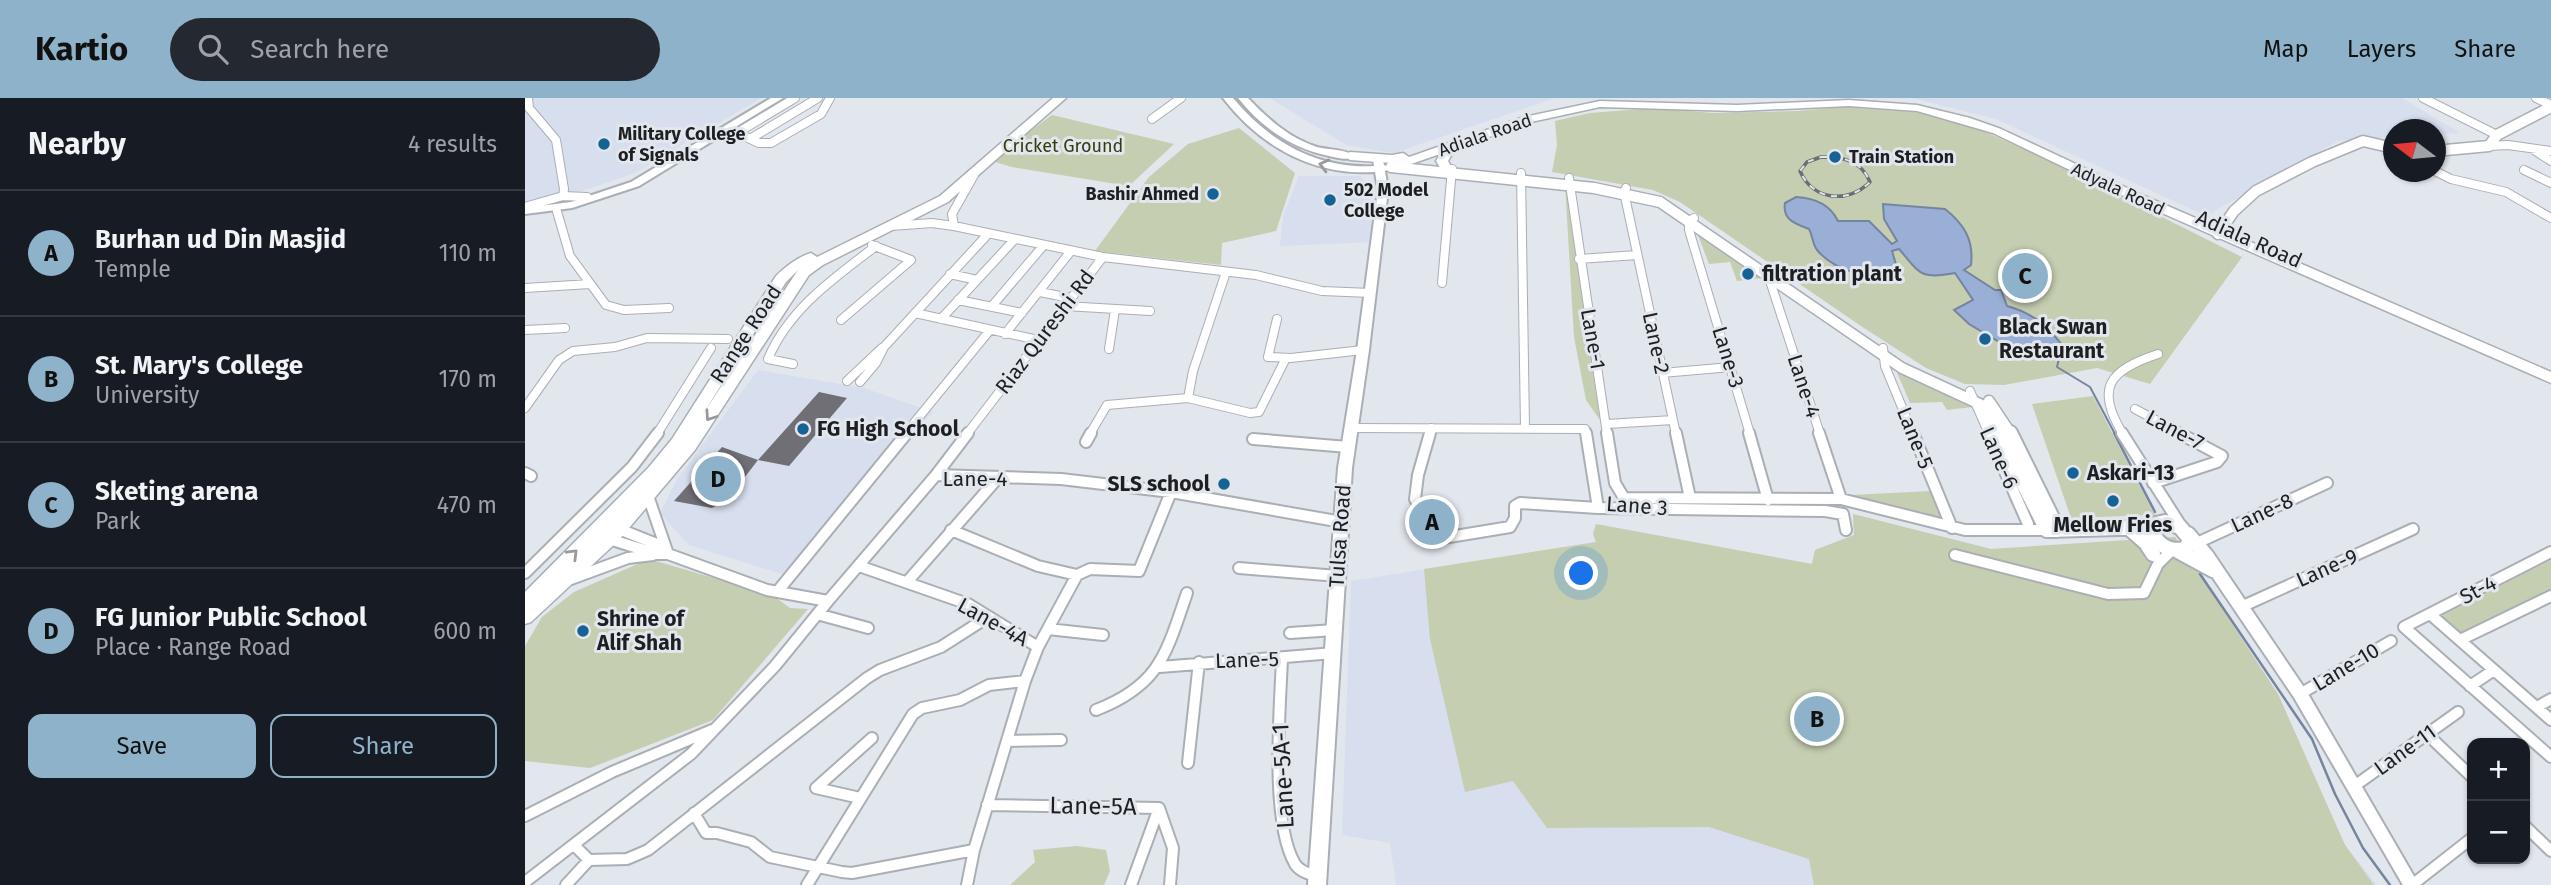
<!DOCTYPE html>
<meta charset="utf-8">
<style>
body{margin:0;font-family:"Fira Sans",sans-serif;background:#242831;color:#f1f3f6}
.controls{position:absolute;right:21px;bottom:21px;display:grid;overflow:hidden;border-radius:14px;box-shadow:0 2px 5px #0004}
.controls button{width:63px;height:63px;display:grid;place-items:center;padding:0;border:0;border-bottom:2px solid #363941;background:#171b24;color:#f1f3f6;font:35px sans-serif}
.compass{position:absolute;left:1858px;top:21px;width:63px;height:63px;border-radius:50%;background:#171b24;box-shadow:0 2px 5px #0004;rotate:286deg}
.you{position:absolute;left:1057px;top:476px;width:24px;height:24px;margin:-18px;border:5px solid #fff;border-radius:50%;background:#1a73e8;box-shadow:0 0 0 10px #1a73e833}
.badge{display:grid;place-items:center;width:46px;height:46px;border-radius:50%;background:#8eb2ca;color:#111;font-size:23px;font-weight:700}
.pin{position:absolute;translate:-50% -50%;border:4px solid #fff;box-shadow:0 2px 7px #0006}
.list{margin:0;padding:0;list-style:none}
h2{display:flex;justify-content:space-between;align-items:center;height:91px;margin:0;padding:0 28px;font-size:30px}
h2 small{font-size:23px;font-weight:400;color:#9ea1a6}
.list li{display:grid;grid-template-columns:46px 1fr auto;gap:21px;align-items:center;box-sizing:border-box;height:126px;padding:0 28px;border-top:2px solid #363941}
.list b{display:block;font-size:26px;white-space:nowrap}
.list p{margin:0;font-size:23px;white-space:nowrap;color:#9ea1a6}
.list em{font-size:23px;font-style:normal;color:#9ea1a6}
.actions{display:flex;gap:14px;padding:21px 28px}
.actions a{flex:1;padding:16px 0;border:2px solid #8eb2ca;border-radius:14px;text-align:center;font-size:24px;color:#8eb2ca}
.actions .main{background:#8eb2ca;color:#111}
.icon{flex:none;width:38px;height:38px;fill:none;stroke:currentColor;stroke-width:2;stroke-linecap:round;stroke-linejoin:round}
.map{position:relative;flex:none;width:2026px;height:787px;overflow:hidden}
header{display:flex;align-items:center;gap:42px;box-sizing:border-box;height:98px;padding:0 35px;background:#8eb2ca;color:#111}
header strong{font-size:33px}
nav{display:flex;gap:38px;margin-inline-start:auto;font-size:24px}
.search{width:490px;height:63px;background:#242831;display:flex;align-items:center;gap:18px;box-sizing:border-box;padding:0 24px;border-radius:38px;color:#9ea1a6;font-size:26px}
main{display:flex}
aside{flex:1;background:#171b24}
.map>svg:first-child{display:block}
.built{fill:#d7deed}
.green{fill:#c5ceb1}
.water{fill:#9aafd5;stroke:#75849f;stroke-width:2}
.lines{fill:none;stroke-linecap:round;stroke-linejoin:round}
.stream-far1{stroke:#75849f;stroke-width:2}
.stream{stroke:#75849f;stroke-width:2.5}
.building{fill:#716f76}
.minor-far1-casing{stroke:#aaaeb5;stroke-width:10}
.minor-casing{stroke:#aaaeb5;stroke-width:14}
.tertiary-far1-casing{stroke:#aaaeb5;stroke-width:13}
.tertiary-casing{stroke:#aaaeb5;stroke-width:18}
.secondary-casing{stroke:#aaaeb5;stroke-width:4}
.primary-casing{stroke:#aaaeb5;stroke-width:3}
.minor-far1{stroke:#fff;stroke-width:8}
.minor{stroke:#fff;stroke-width:10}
.tertiary-far1{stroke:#fff;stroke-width:10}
.tertiary{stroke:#fff;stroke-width:14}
.secondary{fill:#fff;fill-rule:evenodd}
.primary{fill:#fff;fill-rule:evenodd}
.rail-casing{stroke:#6b6e72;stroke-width:3.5}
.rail{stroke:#e2e6ed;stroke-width:2;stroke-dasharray:6;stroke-linecap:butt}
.oneway{stroke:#9a9a9c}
.poi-dot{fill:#166295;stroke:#e2e6ed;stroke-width:2.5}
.labels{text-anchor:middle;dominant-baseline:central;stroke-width:6;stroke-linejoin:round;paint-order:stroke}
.far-poi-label{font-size:18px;font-weight:bold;fill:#1e1f22;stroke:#e2e6ed;text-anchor:start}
.far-street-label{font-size:18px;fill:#1e1f22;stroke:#e2e6ed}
.far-park-label{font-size:18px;fill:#333c0b;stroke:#e2e6ed}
.street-label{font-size:21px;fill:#1e1f22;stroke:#e2e6ed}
.poi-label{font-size:21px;font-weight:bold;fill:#1e1f22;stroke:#e2e6ed;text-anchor:start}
.near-street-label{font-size:24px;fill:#1e1f22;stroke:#e2e6ed}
</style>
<header>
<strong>Kartio</strong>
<div class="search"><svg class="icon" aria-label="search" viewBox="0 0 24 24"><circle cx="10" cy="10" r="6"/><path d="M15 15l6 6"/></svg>Search here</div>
<nav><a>Map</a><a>Layers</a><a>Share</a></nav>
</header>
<main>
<aside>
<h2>Nearby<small>4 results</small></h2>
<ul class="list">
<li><span class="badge">A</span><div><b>Burhan ud Din Masjid</b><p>Temple</p></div><em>110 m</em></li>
<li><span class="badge">B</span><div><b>St. Mary's College</b><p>University</p></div><em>170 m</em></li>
<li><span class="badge">C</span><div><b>Sketing arena</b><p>Park</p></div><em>470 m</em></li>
<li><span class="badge">D</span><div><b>FG Junior Public School</b><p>Place · Range Road</p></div><em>600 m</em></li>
</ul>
<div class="actions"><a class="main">Save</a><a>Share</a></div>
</aside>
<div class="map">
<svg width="2026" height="787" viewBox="0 0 2026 787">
<rect width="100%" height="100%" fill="#e2e6ed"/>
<path class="built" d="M0,0h236l-128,76 -60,20 -48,9z
M745,0h285l-161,55 -48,-8z
M1387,0h490l58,35 -24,1 -1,-4h-42v7l-55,4 -132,75 -210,-97z
M774,78h61l10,9 4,57 -94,4 3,-30z
M233,272l106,18 69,24 -151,162 -93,-29 -29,-32 17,-34z
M1328,416l138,35 184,-12 103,157 67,151 32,40h-981l-6,-42 -48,-8 9,-254 245,-39 -3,-8 3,-10 216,40 3,-14 39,-15z"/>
<path class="green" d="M1319,9l70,5 27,5 38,12 67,30 196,98 -92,127 -53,-16 -93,17 -39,-1 -39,-16 -65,-42 -181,-124 -27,-12 -101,-18 5,-27 -2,-24 35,-8 65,-5 57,5 85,-2z
M527,17l122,29 -45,42 -117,-19 -17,-5 8,-11z
M714,30l56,45 -19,58 -54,12 -1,22 -126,-14 54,-74 39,-33z
M1040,86l1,1 34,235 -14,-20 -12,-63z
M1171,132l67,48 -26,3 -7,-19 -21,2z
M1370,270c14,8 72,33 77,39l-25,3 -5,-8 -32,1z
M1568,298l62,119 -84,3 -39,-114z
M1406,393l12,29 -5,2 -86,-27z
M1328,416l138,35 184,-12 103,157 67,151 29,40h-560l-5,-26 -100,-32 -162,1 -34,-47 -48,11 -35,-153 -6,-70 172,-27 -3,-8 3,-10 216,40 3,-14 39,-15z
M124,461l123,36 18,13 18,1 -95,111 -123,48 -65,-7v-115l17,-29 32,-25z
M2026,462v31l-92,43 -18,-18z
M552,748l29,4 4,21 -6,14h-94l25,-23 -2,-12z"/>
<path class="water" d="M1271,99c19,1 34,7 42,24h31l23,23 5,-3 -13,-22 -1,-15 62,5c19,15 29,31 26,56l-7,5 31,20h6l6,16c26,7 40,20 56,40l-47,11 -15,-10 -2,-5 -30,-18 -15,-14 19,-10 -18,-27c-36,7 -35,0 -56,-24l-7,2 8,27c-27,1 -64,-5 -83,-28 -5,-7 -4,-14 -8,-21 -13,-5 -27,-9 -24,-26z"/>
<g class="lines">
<path class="stream-far1" d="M1537,247l-5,22 33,20 25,47"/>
<path class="stream" d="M1589,335l41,79
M1675,476l112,165 23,55 28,54 27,37"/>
</g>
<path class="building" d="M294,294l28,6 -58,68 -31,-6z
M197,349l36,13 -30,39 -16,9 -38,-7z"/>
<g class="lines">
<defs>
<path id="minor-far1" d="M270,0l-58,35 22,10h12l50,-29 9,-16
M1898,0l74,37
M2011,0l15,7
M627,21l29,-21
M225,41l68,-41
M1964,48l19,-1 43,6
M2009,52l17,11
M1999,72l27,13
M1910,73l16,8 55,13 45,26
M996,75l4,254
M1044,80l38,256
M1101,90l-2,4 52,242
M38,98l24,1
M0,109l38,-11 1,-7 -8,-49 -27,-32 -1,-10
M31,110l14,48 36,49 18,5 45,-2
M1169,120l-5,3v9l61,204
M366,128l41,-3 22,3 149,31 -136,177
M429,128l-2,-12 22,-39
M578,159l153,18 66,16 49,2
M1054,161l58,-4
M701,174l-33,99 -5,27 62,15 9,-1 27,-54
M425,176l27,6
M1254,177l-8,9 49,150
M917,185l10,-114
M0,190l65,-4
M515,194l30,6
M433,202l64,13
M467,208l51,-60
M540,208l85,5
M390,215l123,27
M416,221l73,-79
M752,221l-9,38 23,1 72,-8
M316,222l70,-60 -39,-15
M0,232l40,-2
M480,236l66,-83
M1358,250l2,18 28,68
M584,251l6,-39
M268,266l-25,-5c21,-50 66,-81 108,-113
M1137,275l69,-6
M322,283l35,-33
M335,284l16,-19 8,-16 104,-113
M1445,293l19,43
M0,310l34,-48 14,-9 42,-4 32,-9 81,1
M1610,311l47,25
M1082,326l66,-4
M826,330l234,1 1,5
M132,336l54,-86
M380,336l85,-104
M565,336l17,-29 81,-7
M904,336l2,-6
M1598,336c-29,-47 -13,-64 35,-80"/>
<path id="minor" d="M905,335l-12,42 -3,24 22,40 73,-12 5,-9v-12l5,-3 78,5
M1061,335l12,75 227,3 18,3 3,16
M1082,335l8,50 9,15 217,1 124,31h82
M1151,335l14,65
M1224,335l19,67
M1294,335l22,66
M1388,335l39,95
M1463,335l40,91
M1597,335l61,96
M728,341l95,8
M561,344l5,-9
M0,375l6,3
M411,377l32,-42
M1628,385l64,-21 5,-6 -43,-23
M123,398l20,58
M94,431l45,18
M426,432l87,36 39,9 13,-6 49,2 32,-79
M84,441l48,15h11l99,36 61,11 108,-126 125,4 110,13 171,30
M1672,445l130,-60
M2026,454l-147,75 147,130
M1430,457l153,39 36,-1 14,-29 14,-14
M334,468l109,38 70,43
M714,470l99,8
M0,475l107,-106 26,-34
M46,481l57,-21 25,-3
M382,484l90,-103
M252,494l130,-159
M1716,509l172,-78
M292,516l51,14
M1905,516l121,106
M523,531l55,6
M765,535l45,-3
M1935,542l91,-44
M757,561c-2,50 -12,162 13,205 5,8 15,10 23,13
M635,569l174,-14
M1945,588l24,-16
M1775,596l91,-53
M2012,609l14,-8
M571,612c64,-25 70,-56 91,-117
M1902,636l45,43
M482,643l54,-1
M663,665l11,-101
M1828,689l105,-75
M335,700l-44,-10 56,-50
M462,707l172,3 -28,77
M634,710l14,40 -3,37
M169,715l12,20h11l34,9 19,15 72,15 10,1 122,-23
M0,718l87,-44 100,-42
M2000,728l26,25
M49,747l15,15 38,-1 21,-9 219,-172 13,-8 61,-23 47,-30
M0,784l166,-128 84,-88 53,-65
M41,787l23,-25
M282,787l106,-171 9,-6 38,-8 29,-15 36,-4
M442,787l7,-35 51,-169 13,-34 39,-72
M1887,787l60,-47"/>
<path id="tertiary-far1" d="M1910,53l54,-5 8,-11 54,-28
M866,69l203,21 66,14 242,166 82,38 14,28
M1693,136l16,-23 22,-20 56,-29 51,-21 30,7
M1464,303l22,33"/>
<path id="tertiary" d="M1473,335l49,97 107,-3
M1485,335l48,97
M1640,424l15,5 10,12 -4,10c-16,3 -29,-3 -34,-19l4,-6z
M1604,430l17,15 7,11
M1663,436l18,21 94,139 111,191
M1653,453l35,19"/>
<path id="secondary" d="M246,0h12l-144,88 -67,22 -47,6v-6l46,-6 60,-20z
M698,0h10c36,43 83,71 141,68l-1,-7 5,-3 4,1 2,8 7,3 -6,3 3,19 -19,160 -17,118 -26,417h-18l30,-417 19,-118 21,-160 -3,-18c-62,4 -115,-26 -152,-74z
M713,0h10c20,21 41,40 69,49 12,3 28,2 38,9 -7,5 -17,2 -26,0 -38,-8 -67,-28 -91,-58z"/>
<path id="primary" d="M528,0h13l-118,104 -125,63 -14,10 -114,175 -77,91 -87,81 -6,2v-32l124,-125 23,-28 104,-163c10,-10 22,-19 35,-23l6,4 123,-61zM273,172l-97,147 85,-135z
M1324,2l68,5 53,13 31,11 139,65 411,178v11l-419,-183 -139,-67 -76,-22 -68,-5 -112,5 -137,-4 -69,15 -76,27 -7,12 4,7 -6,4 -4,-1 -6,-10 4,-7 -49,17 -6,-4 7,-4 -42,-3 -6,-4 6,-4 42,3 11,-2 6,4 115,-40 76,-16 137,4z"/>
</defs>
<use href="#minor-far1" class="minor-far1-casing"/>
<use href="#minor" class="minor-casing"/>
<use href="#tertiary-far1" class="tertiary-far1-casing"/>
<use href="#tertiary" class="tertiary-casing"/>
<use href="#secondary" class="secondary-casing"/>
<use href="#primary" class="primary-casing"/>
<use href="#minor-far1" class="minor-far1"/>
<use href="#minor" class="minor"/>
<use href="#tertiary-far1" class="tertiary-far1"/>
<use href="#tertiary" class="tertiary"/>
<use href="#secondary" class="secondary"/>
<use href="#primary" class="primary"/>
<defs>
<path id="rail" d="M1296,59c22,0 40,3 49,25 -22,22 -57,19 -70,-11l7,-9z"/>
</defs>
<use href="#rail" class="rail-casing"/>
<use href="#rail" class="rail"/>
</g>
<defs><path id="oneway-chevron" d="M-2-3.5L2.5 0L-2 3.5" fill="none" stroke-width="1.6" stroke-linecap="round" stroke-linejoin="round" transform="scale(1.75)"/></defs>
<g class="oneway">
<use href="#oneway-chevron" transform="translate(799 67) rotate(-166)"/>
<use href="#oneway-chevron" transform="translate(185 318) rotate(124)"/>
<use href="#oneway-chevron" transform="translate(48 456) rotate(-45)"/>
</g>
<g class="poi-dot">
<circle cx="79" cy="46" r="7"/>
<circle cx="1310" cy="59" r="7"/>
<circle cx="688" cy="96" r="7"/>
<circle cx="805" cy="102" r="7"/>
<circle cx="1223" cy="176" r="7"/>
<circle cx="1460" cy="241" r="7"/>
<circle cx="278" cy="331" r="7"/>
<circle cx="1548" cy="375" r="7"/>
<circle cx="699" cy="386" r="7"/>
<circle cx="1588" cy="403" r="7"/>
<circle cx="58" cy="533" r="7"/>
</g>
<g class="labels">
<g class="far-poi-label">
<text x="93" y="36">Military College<tspan x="93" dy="21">of Signals</tspan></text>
<text x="1324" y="59">Train Station</text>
<text x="819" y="92">502 Model<tspan x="819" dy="21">College</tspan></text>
<text x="674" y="96" text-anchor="end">Bashir Ahmed</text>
</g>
<g class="far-street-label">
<text transform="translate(960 37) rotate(-19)">Adiala Road</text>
<text transform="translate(1593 91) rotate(25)">Adyala Road</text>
</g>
<g class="far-park-label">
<text x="538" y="48">Cricket Ground</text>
</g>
<g class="street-label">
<text transform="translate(1724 141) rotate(24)">Adiala Road</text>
<text transform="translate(520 234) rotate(-53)">Riaz Qureshi Rd</text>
<text transform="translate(221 236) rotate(-57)">Range Road</text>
<text transform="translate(1068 241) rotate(80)">Lane-1</text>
<text transform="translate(1131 245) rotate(78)">Lane-2</text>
<text transform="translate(1203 259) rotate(73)">Lane-3</text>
<text transform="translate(1279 288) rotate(72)">Lane-4</text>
<text transform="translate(1650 332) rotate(28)">Lane-7</text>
<text transform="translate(1390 340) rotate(68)">Lane-5</text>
<text transform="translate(1474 360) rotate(66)">Lane-6</text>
<text x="450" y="381">Lane-4</text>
<text transform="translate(1112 408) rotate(4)">Lane 3</text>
<text transform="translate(1737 415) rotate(-25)">Lane-8</text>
<text transform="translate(815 438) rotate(-86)">Tulsa Road</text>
<text transform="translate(1802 470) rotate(-24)">Lane-9</text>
<text transform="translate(1953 492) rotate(-27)">St-4</text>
<text transform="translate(468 524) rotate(29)">Lane-4A</text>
<text transform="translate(722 562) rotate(-2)">Lane-5</text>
<text transform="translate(1821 569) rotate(-31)">Lane-10</text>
<text transform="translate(1880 652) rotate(-36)">Lane-11</text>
</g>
<g class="poi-label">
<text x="1237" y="176">filtration plant</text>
<text x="1474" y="229">Black Swan<tspan x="1474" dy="24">Restaurant</tspan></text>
<text x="292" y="331">FG High School</text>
<text x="1562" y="375">Askari-13</text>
<text x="685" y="386" text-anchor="end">SLS school</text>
<text x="1588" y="427" text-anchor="middle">Mellow Fries</text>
<text x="72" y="521">Shrine of<tspan x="72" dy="24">Alif Shah</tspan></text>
</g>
<g class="near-street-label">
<text transform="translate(758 678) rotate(-93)">Lane-5A-1</text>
<text transform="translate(568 708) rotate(1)">Lane-5A</text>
</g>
</g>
</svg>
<div class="controls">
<button>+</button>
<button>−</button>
</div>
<svg class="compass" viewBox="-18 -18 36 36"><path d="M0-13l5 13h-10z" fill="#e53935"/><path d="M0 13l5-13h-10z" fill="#9ea1a6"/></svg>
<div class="you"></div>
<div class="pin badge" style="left:907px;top:424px">A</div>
<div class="pin badge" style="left:1292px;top:621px">B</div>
<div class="pin badge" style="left:1500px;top:178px">C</div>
<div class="pin badge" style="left:193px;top:381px">D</div>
</div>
</main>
